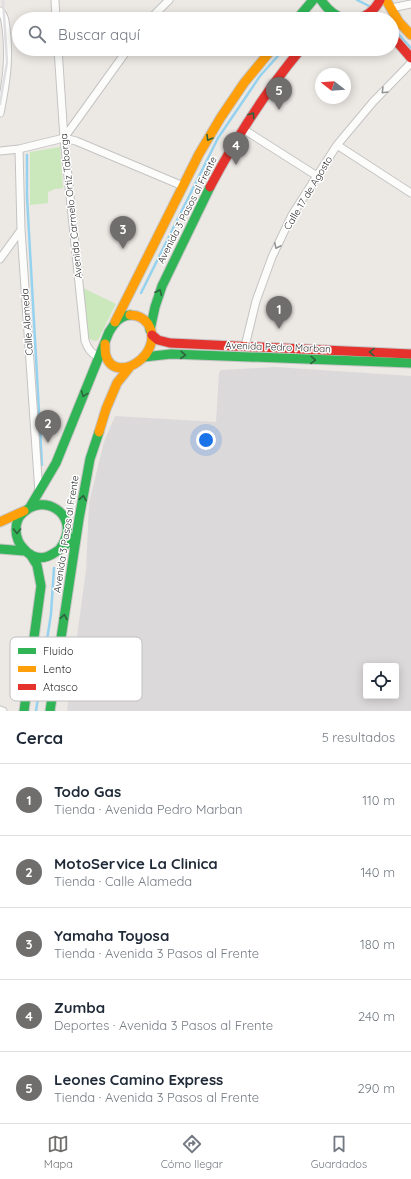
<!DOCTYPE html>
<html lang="es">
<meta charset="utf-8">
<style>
body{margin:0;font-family:Quicksand,sans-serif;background:#f2f2f3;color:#1f2937}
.controls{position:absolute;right:12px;bottom:12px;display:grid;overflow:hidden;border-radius:4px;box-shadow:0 2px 10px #0003}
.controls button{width:36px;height:36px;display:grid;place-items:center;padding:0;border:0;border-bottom:1px solid #e0e1e3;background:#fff;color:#1f2937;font:20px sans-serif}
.compass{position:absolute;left:315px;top:68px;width:36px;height:36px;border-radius:50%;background:#fff;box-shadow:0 2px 10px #0003;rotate:287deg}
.you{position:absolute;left:206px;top:440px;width:14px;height:14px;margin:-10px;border:3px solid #fff;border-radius:50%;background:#1a73e8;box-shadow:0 0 0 6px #1a73e833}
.badge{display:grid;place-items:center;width:26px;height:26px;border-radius:50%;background:#706e6d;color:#fff;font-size:13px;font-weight:700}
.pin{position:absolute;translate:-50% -33px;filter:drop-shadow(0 1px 2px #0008)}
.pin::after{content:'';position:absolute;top:21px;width:14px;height:12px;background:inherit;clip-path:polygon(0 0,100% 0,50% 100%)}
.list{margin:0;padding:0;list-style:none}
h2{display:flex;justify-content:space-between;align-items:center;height:52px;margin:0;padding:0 16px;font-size:17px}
h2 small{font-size:13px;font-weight:400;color:#747a83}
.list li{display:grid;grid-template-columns:26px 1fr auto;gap:12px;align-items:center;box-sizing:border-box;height:72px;padding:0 16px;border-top:1px solid #e0e1e3}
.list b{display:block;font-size:15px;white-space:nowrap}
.list p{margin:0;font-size:13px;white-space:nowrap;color:#747a83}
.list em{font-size:13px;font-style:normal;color:#747a83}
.icon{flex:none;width:22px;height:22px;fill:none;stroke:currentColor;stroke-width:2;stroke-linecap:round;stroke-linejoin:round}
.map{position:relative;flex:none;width:411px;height:711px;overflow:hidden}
.search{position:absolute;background:#fff;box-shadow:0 2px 10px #0003;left:12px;right:12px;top:12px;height:44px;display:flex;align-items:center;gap:10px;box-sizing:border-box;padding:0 14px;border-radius:22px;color:#747a83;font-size:15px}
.sheet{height:412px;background:#fff}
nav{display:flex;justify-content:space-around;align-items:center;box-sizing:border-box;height:56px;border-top:1px solid #e0e1e3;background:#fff;font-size:11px;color:#747a83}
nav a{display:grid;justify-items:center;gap:2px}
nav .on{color:#706e6d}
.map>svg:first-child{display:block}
.industrial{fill:#dcd9db;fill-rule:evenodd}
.green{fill:#cbe7bc}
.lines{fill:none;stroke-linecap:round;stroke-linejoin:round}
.stream{stroke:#95d2ef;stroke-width:2.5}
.street-casing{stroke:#c5c4c4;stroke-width:9}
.fast-casing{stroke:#c5c4c4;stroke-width:11}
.slow-casing{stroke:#c5c4c4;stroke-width:11}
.jam-casing{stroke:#c5c4c4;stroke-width:11}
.street{stroke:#fcfcfb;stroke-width:7}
.fast{stroke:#30b455;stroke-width:9}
.slow{stroke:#ff9f0a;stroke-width:9}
.jam{stroke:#e5322d;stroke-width:9}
.rail{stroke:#dfdfe1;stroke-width:2.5}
.oneway{stroke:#949494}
.oneway2{stroke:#2e633d}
.labels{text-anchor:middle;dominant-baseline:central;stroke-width:3;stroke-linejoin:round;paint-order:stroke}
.street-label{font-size:10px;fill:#2d2d2d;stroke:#fff}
.key{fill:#fff;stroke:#c0c0c0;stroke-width:1}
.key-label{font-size:11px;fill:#2d2d2d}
</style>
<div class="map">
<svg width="411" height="711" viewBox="0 0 411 711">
<rect width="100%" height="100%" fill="#ece8e4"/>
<path class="industrial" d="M275,367l136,9v335h-344l19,-141 3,-67 15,-61 11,-26 101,6 3,-49 2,-3zM366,666h30v30h-30z"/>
<path class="green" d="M60,147l3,41 -8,1 -7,3v11l-18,2v-53z
M81,287l35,17 -18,36 -4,1 -8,-4z"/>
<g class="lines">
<path class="stream" d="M357,0l12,6
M310,19l3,-4
M392,27l19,21
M27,155v42l15,268
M141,293l77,-155 42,-62 24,-27
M36,711l15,-97 3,-46"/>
<defs>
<path id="street" d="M55,0l1,19
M391,8l20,-4
M0,11c5,5 5,10 6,17 4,30 0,56 -6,85
M150,19l19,-19
M58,49l6,89 21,203c3,8 6,12 13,16
M243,129l74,47
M64,138l12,3 107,45
M64,138l64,-89
M337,145l74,48
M19,149l2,81 18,263
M0,151l19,-2 45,-11
M0,259l21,-29
M245,346l11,-45 16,-44 20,-42 45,-70 36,-43 38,-39
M0,710l3,1"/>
<path id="fast" d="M321,0c6,9 13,16 24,19
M297,19l16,-19
M150,330l5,-23 7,-21 48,-99
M144,357l27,-3 240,9
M30,507l26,-44 53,-131c5,-8 10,-16 21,-17
M0,549l25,2
M59,550c2,-3 5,-7 6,-11 11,-24 -20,-47 -42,-26 -5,4 -7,10 -7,17 0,7 3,14 8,19 18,21 37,-1 52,-13
M24,711l17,-125 -4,-21 -7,-11
M50,711l29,-192 11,-60 9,-27"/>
<path id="slow" d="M386,0l13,22 12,13
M115,322l84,-168 22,-37 23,-34 28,-34
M105,344c0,4 0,9 1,12 10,30 60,-3 42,-32 -4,-6 -11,-9 -18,-9
M99,432l7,-23 11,-26 12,-15
M0,522l24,-11"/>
<path id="jam" d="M357,19c11,-3 18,-9 23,-19
M392,36l19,22
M210,187c26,-49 55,-95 91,-138
M152,335l6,5 12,3 241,11"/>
</defs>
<use href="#street" class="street-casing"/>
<use href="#fast" class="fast-casing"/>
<use href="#slow" class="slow-casing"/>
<use href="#jam" class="jam-casing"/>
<use href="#street" class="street"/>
<use href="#fast" class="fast"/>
<use href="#slow" class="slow"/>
<use href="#jam" class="jam"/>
<path class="rail" d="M0,104l7,-42 -4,-62"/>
</g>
<defs><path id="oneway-chevron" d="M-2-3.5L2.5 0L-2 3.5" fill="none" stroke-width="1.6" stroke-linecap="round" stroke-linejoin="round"/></defs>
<g class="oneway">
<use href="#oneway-chevron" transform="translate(384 91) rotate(135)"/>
<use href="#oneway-chevron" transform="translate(277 246) rotate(116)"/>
</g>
<g class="oneway2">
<use href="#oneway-chevron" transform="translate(252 115) rotate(-56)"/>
<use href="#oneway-chevron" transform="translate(209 138) rotate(121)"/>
<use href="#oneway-chevron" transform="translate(159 292) rotate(-67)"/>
<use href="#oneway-chevron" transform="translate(372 352) rotate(-177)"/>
<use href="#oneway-chevron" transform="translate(183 355) rotate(2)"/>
<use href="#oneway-chevron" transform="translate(313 360) rotate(2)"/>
<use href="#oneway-chevron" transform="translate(84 394) rotate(111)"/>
<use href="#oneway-chevron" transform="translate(83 498) rotate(-80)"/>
<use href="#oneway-chevron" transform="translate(17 531) rotate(90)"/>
<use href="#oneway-chevron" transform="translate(64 617) rotate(-81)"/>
</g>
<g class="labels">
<g class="street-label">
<text transform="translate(308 193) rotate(-59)">Calle 17 de Agosto</text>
<text transform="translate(71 206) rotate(-96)">Avenida Carmelo Ortiz Taborga</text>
<text transform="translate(187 210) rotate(-63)">Avenida 3 Pasos al Frente</text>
<text transform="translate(27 322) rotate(-94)">Calle Alameda</text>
<text transform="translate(278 347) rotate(2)">Avenida Pedro Marban</text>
<text transform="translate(66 534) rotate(-81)">Avenida 3 Pasos al Frente</text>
</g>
</g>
<rect x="10" y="637" width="132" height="64" rx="6" class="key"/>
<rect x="18" y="648" width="18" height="6" fill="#30b455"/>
<rect x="18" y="666" width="18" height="6" fill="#ff9f0a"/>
<rect x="18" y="684" width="18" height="6" fill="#e5322d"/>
<g class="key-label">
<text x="43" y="655">Fluido</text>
<text x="43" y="673">Lento</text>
<text x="43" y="691">Atasco</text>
</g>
</svg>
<div class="controls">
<button><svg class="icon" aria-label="locate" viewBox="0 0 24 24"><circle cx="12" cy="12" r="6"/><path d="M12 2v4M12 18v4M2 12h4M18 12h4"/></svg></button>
</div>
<svg class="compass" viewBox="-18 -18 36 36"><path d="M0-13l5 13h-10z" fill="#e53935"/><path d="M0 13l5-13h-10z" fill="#747a83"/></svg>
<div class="you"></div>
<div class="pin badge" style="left:279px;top:329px">1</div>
<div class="pin badge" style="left:48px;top:443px">2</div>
<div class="pin badge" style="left:123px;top:249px">3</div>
<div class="pin badge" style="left:236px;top:165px">4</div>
<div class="pin badge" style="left:279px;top:110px">5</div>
<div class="search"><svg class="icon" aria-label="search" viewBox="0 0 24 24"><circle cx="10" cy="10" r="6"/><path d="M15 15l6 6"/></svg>Buscar aquí</div>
</div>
<section class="sheet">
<h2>Cerca<small>5 resultados</small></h2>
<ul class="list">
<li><span class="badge">1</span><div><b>Todo Gas</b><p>Tienda · Avenida Pedro Marban</p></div><em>110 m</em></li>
<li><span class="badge">2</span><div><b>MotoService La Clinica</b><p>Tienda · Calle Alameda</p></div><em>140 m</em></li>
<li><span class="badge">3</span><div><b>Yamaha Toyosa</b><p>Tienda · Avenida 3 Pasos al Frente</p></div><em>180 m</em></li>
<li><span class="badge">4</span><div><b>Zumba</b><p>Deportes · Avenida 3 Pasos al Frente</p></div><em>240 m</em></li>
<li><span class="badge">5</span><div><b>Leones Camino Express</b><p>Tienda · Avenida 3 Pasos al Frente</p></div><em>290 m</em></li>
</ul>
</section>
<nav>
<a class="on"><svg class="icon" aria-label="map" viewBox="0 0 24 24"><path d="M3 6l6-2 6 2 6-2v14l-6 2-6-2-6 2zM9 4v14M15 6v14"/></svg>Mapa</a>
<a><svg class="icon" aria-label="directions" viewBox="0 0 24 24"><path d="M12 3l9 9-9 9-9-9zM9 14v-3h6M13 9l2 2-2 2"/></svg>Cómo llegar</a>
<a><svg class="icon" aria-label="saved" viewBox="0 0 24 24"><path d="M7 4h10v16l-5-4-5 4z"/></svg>Guardados</a>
</nav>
